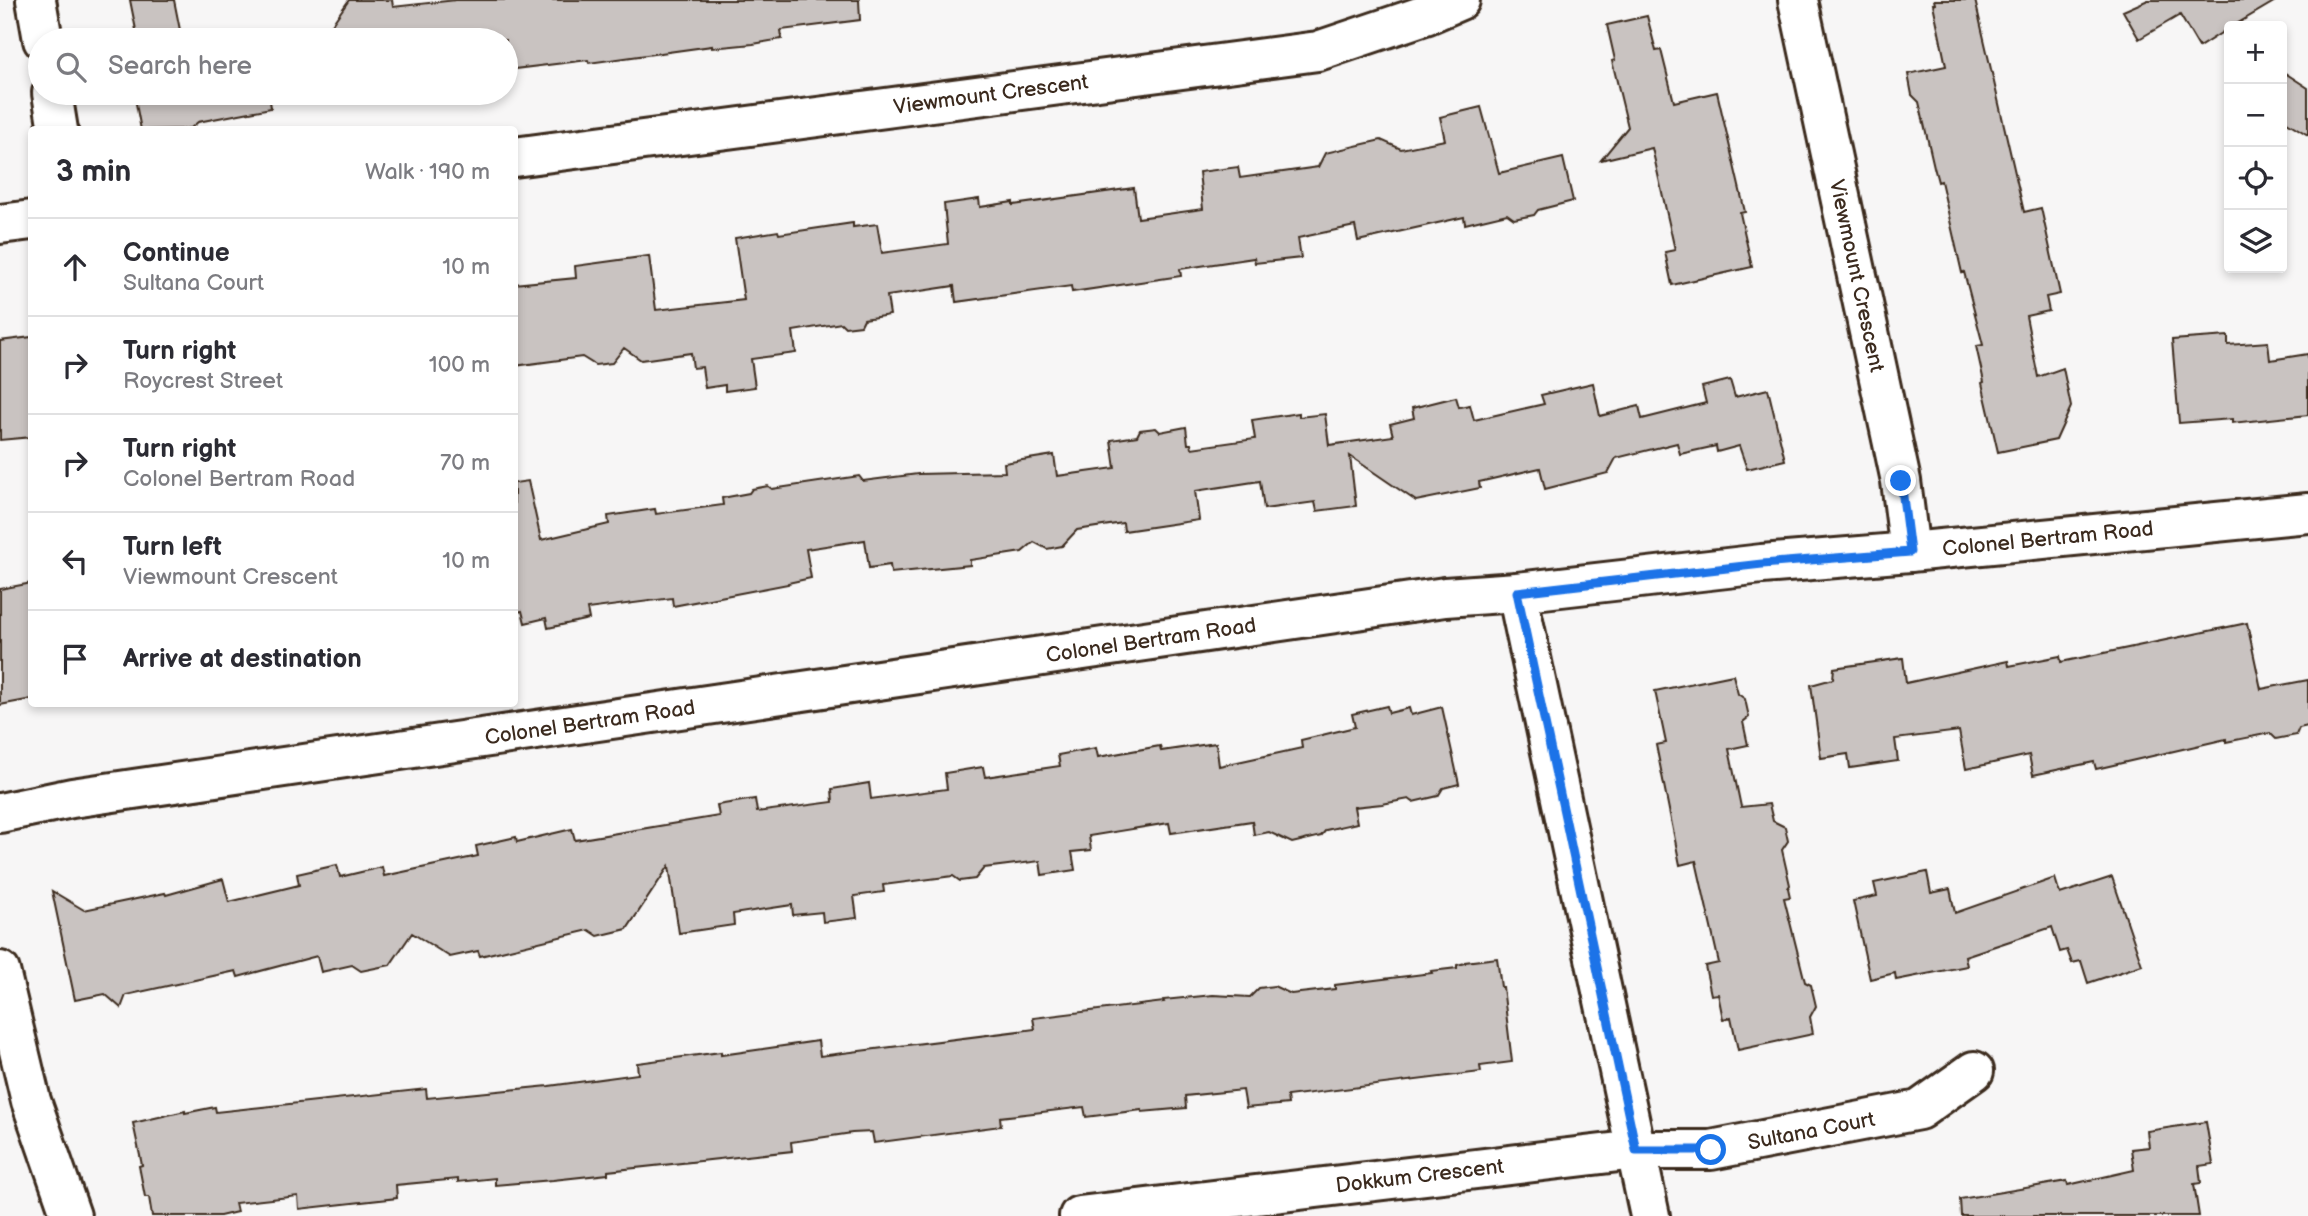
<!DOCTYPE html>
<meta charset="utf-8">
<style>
body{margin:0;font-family:"Balsamiq Sans",sans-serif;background:#f7f7f7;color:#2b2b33}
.controls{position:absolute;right:21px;top:21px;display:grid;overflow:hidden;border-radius:7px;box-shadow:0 4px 10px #0003}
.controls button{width:63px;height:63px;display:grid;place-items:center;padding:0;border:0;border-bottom:2px solid #e1e1e2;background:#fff;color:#2b2b33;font:35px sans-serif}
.stop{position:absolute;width:21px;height:21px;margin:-16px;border:5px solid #1a73e8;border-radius:50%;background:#fff}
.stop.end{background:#1a73e8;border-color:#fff;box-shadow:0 2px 7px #0008}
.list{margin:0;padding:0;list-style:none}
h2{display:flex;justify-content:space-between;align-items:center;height:91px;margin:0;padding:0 28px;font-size:30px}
h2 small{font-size:23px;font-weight:400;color:#7c7c81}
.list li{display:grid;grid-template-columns:46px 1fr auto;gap:21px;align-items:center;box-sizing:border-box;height:98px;padding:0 28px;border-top:2px solid #e1e1e2}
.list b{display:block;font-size:26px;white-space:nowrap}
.list p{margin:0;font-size:23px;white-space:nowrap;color:#7c7c81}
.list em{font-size:23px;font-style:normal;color:#7c7c81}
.icon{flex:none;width:38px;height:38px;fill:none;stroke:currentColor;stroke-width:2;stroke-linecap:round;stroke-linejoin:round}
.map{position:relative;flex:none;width:2308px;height:1216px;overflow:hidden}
.search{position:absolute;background:#fff;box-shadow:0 4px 10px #0003;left:28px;top:28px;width:490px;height:77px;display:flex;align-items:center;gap:18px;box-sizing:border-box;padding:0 24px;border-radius:38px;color:#7c7c81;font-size:26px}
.panel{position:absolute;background:#fff;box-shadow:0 4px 10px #0003;left:28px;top:126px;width:490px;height:581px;border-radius:7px}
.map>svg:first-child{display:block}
.building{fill:#c9c3c1;stroke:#3b2a1e;stroke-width:2}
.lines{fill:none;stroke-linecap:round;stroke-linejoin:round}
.minor-casing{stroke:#3b2a1e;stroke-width:44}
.minor{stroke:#fff;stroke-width:38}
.route{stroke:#1a73e8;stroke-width:9}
.labels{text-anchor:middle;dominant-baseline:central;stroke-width:5;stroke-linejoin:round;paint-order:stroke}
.street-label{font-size:21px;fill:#3b2a1e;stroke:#fff}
</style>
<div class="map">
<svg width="2308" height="1216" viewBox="0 0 2308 1216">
<rect width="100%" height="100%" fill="#f7f6f6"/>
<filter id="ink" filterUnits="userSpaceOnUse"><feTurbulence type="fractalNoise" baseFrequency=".0143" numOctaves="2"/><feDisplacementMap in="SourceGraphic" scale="14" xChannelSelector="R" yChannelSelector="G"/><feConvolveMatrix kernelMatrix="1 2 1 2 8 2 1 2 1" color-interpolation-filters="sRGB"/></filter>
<g filter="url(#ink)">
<path class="building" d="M130,0h44l8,40h-44z
M349,0h43l1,7 63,-7h403l1,20 -79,10 1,9 -29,5 -41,4v-2l-123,17 -1,-3 -82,10v-30h-185z
M1934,0h41l49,212 17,-4 19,86 -14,3 3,14 -23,5 12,61 25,-9 8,39 -15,33 -58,12 -16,-69 2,-1 -8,-36 7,-1 -19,-73 -2,1 -21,-92 -3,1 -4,-15 -15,-65 -7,-7 -4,-21 38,-8 -13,-62h2z
M2148,0h129l-44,26h-4v2l-30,19 -19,-32 -41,24 -16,-28z
M1647,16l9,35 5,-1 13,52 43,-10 28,120 -5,1 12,54 -80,18 -7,-33 10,-2 -23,-102 -51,12 27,-33 -16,-66 3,-1 -8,-35z
M2282,71l26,17v47l-26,-16z
M134,93h135l2,15 -73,14 -7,6 -8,1 -42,1z
M1481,107l18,66 64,-15 10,43 -35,9 -4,5 -20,4 -7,-5 -42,10 -1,-7 -106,24 -3,-15 -57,12 3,20 -46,5 -1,-5 -74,11 1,7 -109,16 -1,-6 -115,16 -2,-16 -67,10 3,19 -26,4 -3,6 -16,2 -4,-4 -48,8 3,22 -45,6 4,28 -30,4v-6l-20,3 -3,-21 -9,1 -2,-15 -50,7 -17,-12 -12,15 -17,2 -13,-8 -68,9v-82l62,-6 -1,-12 74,-10 7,54 88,-10 -9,-62 43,-7 1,3 74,-11v4l24,-3 5,29 66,-9 -4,-40 35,-5 1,8 33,-5v3l121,-17 4,30 65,-9 -4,-37 39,-5 2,11 78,-11 7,-14 56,-13 20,9 44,-9 -5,-23z
M2228,336v9l40,-3 2,18 38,-6v61l-76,8v-4l-53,4 -7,-83z
M32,337v100l-32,3v-99z
M1730,380l5,17 33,-8 17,71 -38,9 -8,-23 -22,6 -1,-6 -36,8 -3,-11 -61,15 -8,15 -63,16 -5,-21 -61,14 1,6 -64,13 -66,-45 6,50 -39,5 -2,-9 -51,7 -4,-28 -65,10 4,29 -75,11 -1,-8 -46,7 -15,16 -15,3 -13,-7 -12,10 -52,8v5l-79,8 -1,-8 -21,3 -4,-28 -59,9 5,29 -23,5v1l-115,22 -1,-8 -85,11 2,10 -41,9 -2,-10 -21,5 -3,-12 -8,2v-130l14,-2 13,59 68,-16 -1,-8 47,-7 1,5 67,-9 -1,-7 27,-5 3,-4 16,-3 4,3 87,-13 4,5 55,-7 87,-2 -1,-9 50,-8 3,21 58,-8 -4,-28 26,-4 3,-6 16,-2 4,4 26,-5 2,17h3l1,4 63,-9 -3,-19 47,-7v4l26,-3 4,31 64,-9 -3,-12 24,-6 -2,-10 44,-11 3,10 11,-2 4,15 70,-16 -3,-9 52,-12 7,33 39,-10 3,13 64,-16 -4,-16z
M32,583v116l-32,6v-116z
M2247,623l14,66 47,-9v46l-9,2 -3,7 -20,4 -6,-6 -44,9v-3l-130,30 -2,-7 -61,13 -4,-20 -63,14 -7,-38 -64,8 3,22 -48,7 -2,-14 -27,4 -10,-73 22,-6 1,-11 69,-10 3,25 102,-22 1,5 51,-10 1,6z
M1733,675l5,19 7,5 4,18 -6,5 5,23 -19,4 12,58 28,-3 4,17 12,6 3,14 -6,9 8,35 -2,3 2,9 -6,1 21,84 6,3 5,21 -6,11 3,17 -75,16 -7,-33 -8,2 -5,-25 -7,1 -6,-29 14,-3 -23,-102 -16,4 -24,-120 10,-2 -11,-52z
M1387,706l2,7 20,-5 2,7 31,-8 17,77 -16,4 -5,8 -25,6 -4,-3 -27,5 -28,3 3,16 -31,7 -5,6 -29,7 -23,-11 -15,3 -2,-14 -81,12 -2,-10 -80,13 2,14 -19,2 3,18 -33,5 -2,-14 -56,7 -9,11 -15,2 -7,-5 -70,9 1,7 -30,4 3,22 -34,4 -1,-10 -29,3 -1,-10 -59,9 1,11 -55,8 -10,-67 -42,63 -29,7 -9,-6 -109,26 -2,-5 -28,6 -38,-24 -22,32 -29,6 -9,-6 -31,7 -4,-16 -79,21 -2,-6 -110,24 -5,13 -16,-14 -30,6 -23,-109 32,19 81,-17 1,2 57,-16 6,23 70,-17 -2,-11 40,-9 3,12 42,-10 2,9 94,-20 -2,-10 40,-9 1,5 55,-13 3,11 144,-24 -2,-11 38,-6 2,13 76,-10 -1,-13 37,-6 2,16 76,-10 -2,-16 38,-6 2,10 75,-11 -2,-11 38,-7 2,9 62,-11 1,5 55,-8 3,23 83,-18 -1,-8 54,-13 -3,-13z
M1927,872l4,21 19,-4 5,24 100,-35 5,16 52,-17 30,88 -54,18 -7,-22 -9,2 -5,-13 -7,2 -8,-25 -87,29 2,10 -71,14 -1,-7 -25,6 -17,-78 24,-5 -3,-13z
M1497,958l4,29h2l9,75 -32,4 1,6 -194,24 1,8 -42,4 -3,-18 -58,6 1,12 -44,4v-2l-56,7 -2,-10 -84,10 1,9 -127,17 -2,-11 -20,1 -61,9 1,9 -184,20v3l-55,6 -58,5v-7l-37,4v-3l-62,6 1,13 -98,11 -1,-13 -63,7 2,9 -17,4h-68l-3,-19h-4l-6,-31 3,-1 -9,-42 52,-12v2l30,-6 1,5 210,-23 1,9 122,-12 89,-12 -1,-11 84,-11v3l97,-14 2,15 215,-27 -2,-11 131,-16 -1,-2 50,-5 37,2 9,-9 15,-2 17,8 44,-5v-4l97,-12 -1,-2 26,-3v-3l8,-2v-1z
M2206,1122l7,42 -14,2 2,17 -7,1 5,32h-238l-1,-17 107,-18 1,4 66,-15 -3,-21 18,-2 -2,-16z"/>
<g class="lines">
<defs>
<g id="minor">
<path d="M36,0l7,40"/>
<path id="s1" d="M1798,0l103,481 9,71"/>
<path d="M52,93l6,37"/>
<path id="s2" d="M514,157l804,-106 107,-36 35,-15"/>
<path d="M0,224l32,-4"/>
<path d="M1517,592l133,624"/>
<path id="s3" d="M0,813l72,-15 1373,-201 72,-5 245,-28 148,-12 398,-39"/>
<path d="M0,971l31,130 40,115"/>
<path id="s4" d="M1079,1216l557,-66h75l208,-40 55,-39"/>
</g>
</defs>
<use href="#minor" class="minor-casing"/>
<use href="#minor" class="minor"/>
</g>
</g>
<g class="lines" filter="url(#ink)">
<path class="route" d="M1711,1150h-75l-119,-558 245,-28 148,-12 -9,-71"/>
</g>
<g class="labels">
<g class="street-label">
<text stroke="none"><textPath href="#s2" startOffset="481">Viewmount Crescent</textPath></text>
<text stroke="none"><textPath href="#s1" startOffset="282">Viewmount Crescent</textPath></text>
<text stroke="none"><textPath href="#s3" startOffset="2067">Colonel Bertram Road</textPath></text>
<text stroke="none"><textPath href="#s3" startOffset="1164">Colonel Bertram Road</textPath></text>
<text stroke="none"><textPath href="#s3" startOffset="597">Colonel Bertram Road</textPath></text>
<text stroke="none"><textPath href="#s4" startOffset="738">Sultana Court</textPath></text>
<text stroke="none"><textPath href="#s4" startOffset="343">Dokkum Crescent</textPath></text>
</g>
</g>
</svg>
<div class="controls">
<button>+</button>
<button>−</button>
<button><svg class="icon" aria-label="locate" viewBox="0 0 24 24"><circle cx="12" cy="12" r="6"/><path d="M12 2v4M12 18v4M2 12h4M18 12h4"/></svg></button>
<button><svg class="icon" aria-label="layers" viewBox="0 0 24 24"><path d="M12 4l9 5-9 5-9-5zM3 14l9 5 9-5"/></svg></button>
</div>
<div class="stop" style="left:1711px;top:1150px"></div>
<div class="stop end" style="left:1901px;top:481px"></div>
<div class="search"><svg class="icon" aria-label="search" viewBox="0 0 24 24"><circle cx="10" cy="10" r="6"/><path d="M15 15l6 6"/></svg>Search here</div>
<section class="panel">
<h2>3 min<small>Walk · 190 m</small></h2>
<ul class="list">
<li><svg class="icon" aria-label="ahead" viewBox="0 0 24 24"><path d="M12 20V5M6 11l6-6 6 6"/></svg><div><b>Continue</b><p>Sultana Court</p></div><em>10 m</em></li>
<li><svg class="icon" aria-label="right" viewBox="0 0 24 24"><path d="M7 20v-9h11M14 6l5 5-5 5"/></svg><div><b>Turn right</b><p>Roycrest Street</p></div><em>100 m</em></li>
<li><svg class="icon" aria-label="right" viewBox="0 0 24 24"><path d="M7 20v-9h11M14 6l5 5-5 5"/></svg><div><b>Turn right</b><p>Colonel Bertram Road</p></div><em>70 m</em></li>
<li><svg class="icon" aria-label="left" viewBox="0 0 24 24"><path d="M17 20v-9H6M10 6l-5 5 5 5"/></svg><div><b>Turn left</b><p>Viewmount Crescent</p></div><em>10 m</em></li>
<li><svg class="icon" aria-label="arrive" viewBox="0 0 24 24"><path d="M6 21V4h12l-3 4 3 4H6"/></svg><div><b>Arrive at destination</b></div></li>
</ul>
</section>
</div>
